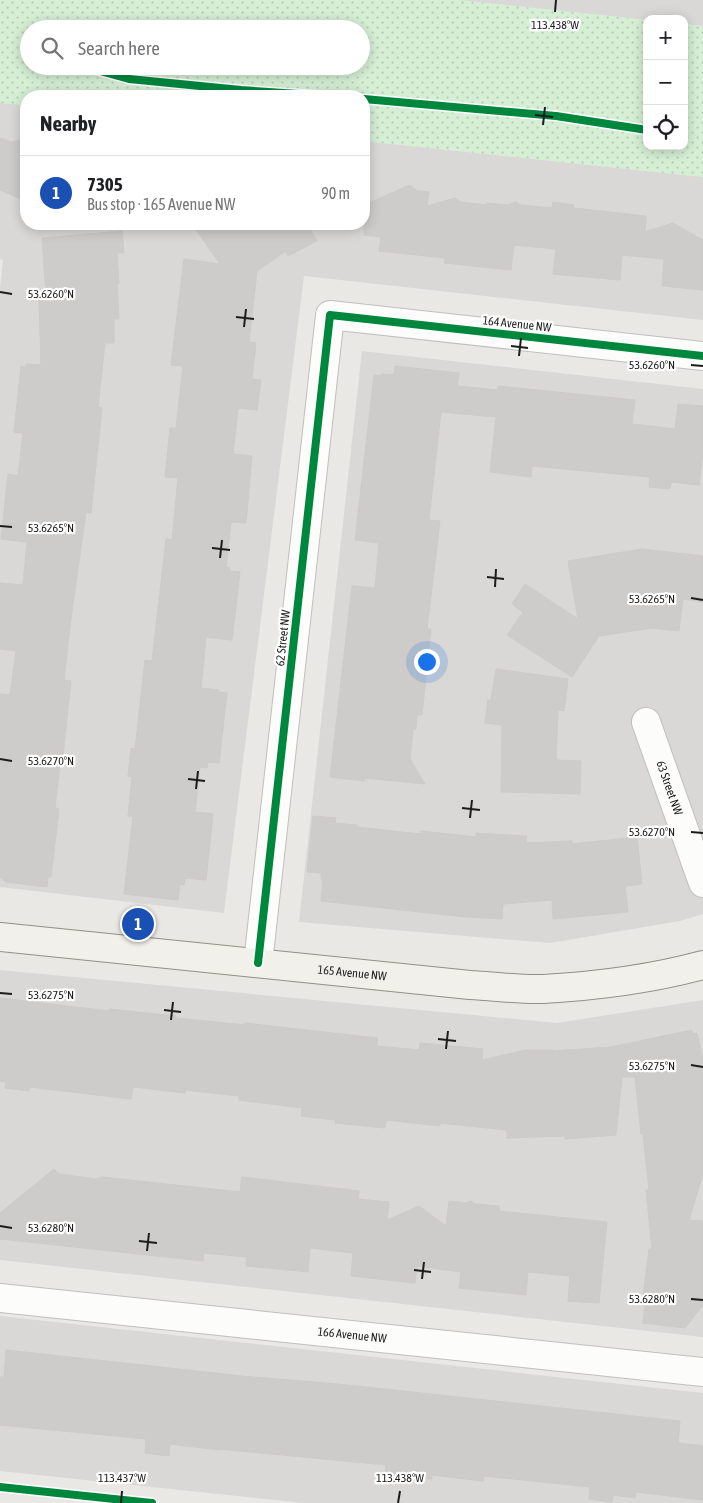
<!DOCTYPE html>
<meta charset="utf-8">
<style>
body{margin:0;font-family:"Asap Condensed",sans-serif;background:#f6f6f6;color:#202124}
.controls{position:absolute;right:15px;top:15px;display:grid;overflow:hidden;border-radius:10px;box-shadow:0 2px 12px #0003}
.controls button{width:45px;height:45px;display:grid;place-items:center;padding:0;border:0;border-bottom:1px solid #e0e0e0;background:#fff;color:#202124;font:25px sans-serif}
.you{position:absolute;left:426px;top:661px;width:18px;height:18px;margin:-12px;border:4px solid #fff;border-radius:50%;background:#1a73e8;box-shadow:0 0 0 8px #1a73e833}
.badge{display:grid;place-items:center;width:32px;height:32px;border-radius:50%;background:#ea580c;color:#fff;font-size:16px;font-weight:700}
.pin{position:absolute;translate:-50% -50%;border:2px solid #fff;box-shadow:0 1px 5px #0006}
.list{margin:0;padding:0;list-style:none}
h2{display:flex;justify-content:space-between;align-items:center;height:65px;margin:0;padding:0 20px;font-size:21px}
h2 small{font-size:16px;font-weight:400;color:#757577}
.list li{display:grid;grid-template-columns:32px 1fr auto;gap:15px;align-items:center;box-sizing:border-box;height:75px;padding:0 20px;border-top:1px solid #e0e0e0}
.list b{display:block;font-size:19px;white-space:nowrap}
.list p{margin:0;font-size:16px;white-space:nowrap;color:#757577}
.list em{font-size:16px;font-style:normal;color:#757577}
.icon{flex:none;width:28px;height:28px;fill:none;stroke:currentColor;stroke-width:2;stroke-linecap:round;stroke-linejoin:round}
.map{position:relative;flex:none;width:703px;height:1503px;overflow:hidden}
.search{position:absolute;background:#fff;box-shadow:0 2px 12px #0003;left:20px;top:20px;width:350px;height:55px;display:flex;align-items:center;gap:12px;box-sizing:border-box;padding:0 18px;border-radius:28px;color:#757577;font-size:19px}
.panel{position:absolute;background:#fff;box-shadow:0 2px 12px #0003;left:20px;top:90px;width:350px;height:140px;border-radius:20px}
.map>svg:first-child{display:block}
.residential{fill:#d9d8d6}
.park{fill:url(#park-dots);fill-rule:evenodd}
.building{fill:#ceccca;stroke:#cdcac7}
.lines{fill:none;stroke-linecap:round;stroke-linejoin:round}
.street-casing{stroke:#c0bfbd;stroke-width:30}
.secondary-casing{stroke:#909180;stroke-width:30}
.street{stroke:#fcfcfb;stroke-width:28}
.secondary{stroke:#f1f0ea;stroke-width:28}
.cycleway-casing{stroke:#fff;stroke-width:11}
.cycleway{stroke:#00873e;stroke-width:8}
.ticks{fill:none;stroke:#1c1c1c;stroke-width:2}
.labels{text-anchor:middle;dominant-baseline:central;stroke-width:4.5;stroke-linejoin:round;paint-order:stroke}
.street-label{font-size:12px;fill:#1c1c1c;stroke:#fff}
.ticks-label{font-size:12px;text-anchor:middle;fill:#1c1c1c;stroke:#fff;stroke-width:4.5;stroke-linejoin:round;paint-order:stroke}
</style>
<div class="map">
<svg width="703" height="1503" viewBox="0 0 703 1503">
<defs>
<pattern id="park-dots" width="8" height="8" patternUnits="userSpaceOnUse" patternTransform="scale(1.25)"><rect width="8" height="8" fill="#d5eed4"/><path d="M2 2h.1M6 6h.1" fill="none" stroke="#b6ccb5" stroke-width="1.8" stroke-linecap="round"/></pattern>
</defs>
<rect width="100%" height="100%" fill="#eae8e5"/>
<path class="residential" d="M459,0h244v26l-19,-2v-5h-37v1z
M0,103l26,2v119h338v-83l339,36v143l-399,-44 -80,637 -224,-26v-599l3,-28 -3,-1z
M362,351l341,38v525l-23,7 -130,22 -251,-21z
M0,970l557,53 146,-23v337l-703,-77z
M0,1316l703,77v110h-399l-304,-32z"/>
<path class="park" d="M0,0h459l188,20v126h37v-122l19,2v151l-339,-36v-45h-338v9l-26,-2zM29,29h332v37h-332z"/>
<path class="building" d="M0,138l11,4 9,-2 3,7 3,2v52l-26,-11z
M410,185l7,6 12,1 -2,14 28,-8 5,4 27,3v-2l20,2 9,-3 5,3 31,3 1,-6 21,3v3l72,8 -1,16 28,-9 30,17v50l-41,-4 2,-27 -42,-4 -2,25 -67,-6 3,-25 -42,-4 -3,25 -67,-7 1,-5 -66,-7 2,-14 -17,-2v-30z
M192,224h115l10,17 -29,15 -2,-5 -29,20 -8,71 7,1 -4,36 9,1 -4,30 -19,-2 -5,46 19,2 -6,67 -15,-1 -5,45 4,1v3l10,1 -8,68 -26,-3 -5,51 18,2 -1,2 9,1 -8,70 -11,-1 -1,6 -7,-1 -5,45 18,2 -7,66 -21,-2 -1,7 -4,-1 -2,16 -54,-6 9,-78h-5l4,-39 -4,-1 3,-28 4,1 10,-89 7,1 14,-122 6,1 6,-62 -13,-1 5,-49h6l7,-62 -12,-1 13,-106 36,5z
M122,231l2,22h-7l2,31h-2l2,35h-5v24h-9l-7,64 4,1 -11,105 -5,-1 -15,106 -7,62 7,1 -9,84 -2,-1 -5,44 4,1 -8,68h-3l-1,10 -41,-5 -6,-5v-183l10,1 6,-44 -16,-2v-66l23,2 4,-43 -26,-3 7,-65 10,2 5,-43 -9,-1 7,-66 5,1v-3l15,1 -2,-66h3l-1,-6h5l-4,-55z
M395,366l64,7 -2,13 41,4v-4l137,14 -3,24 43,5 3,-25 25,2v44l-4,35 -28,-3 -1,7 -21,-2 1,-10 -64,-6 -54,-5 -1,11 -41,-5 6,-55 -55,-5 -12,108 11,1 -13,108h4l-9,86h-5l-1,14h-3l-3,30 15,25 -60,-6 -1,3 -34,-4 22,-191 23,2 4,-45 -24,-3 19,-165 7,1 1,-2 12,1z
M642,549l61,7v46l-20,-3 -4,32 -27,-3 -53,8 -27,41 -65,-42 16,-23 -11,-8 13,-20 53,35 -10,-58z
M496,669l72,10 -4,32 -6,-1 -2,50 25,1 -1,33 -79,-2 1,-67 -17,-2 3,-23h3z
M313,816l23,2 -1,5 22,2 -1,2 65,7v-3l55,6v-4l51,3 -1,7 46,-2v3l65,-7 5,47 -17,2 3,26 -75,7 -1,-19 -49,4 -1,15 -36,-2 -145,-16 2,-21 -2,-1v-6l-14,-1z
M0,998l109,13v-2l67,7v2l69,7v-2l132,15v8l42,4 1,-7 63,6 -1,11 44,-10h27v1l58,-4 81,-17 1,4 4,-1 6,26v115l-14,46 14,1v84l-18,23 -42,-5 2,-18h-3l7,-56h3l-6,-59h3l-6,-56h-2l-6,-57h-13l-6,58 -51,4v-3l-58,2v-8l-67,-7v3l-54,-6 -1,8 -50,-5 1,-3 -35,-4 1,-8 -63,-8v-4l-54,-6v3l-52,-6 -2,12 -102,-12v4l-24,-3 1,-6 -6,-1z
M54,1169l5,5 37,5 6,-2 138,15 2,-15 117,14 -1,8 31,3 -2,18 32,-14 27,20 3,-25 17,2 5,-2 4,3 24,2v5l108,11 -8,81 -31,-2 2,-25 -42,-4 -2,23 -67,-7 2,-16 -44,-6 -2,17 -64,-7 2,-23 -43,-5 -2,24 -62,-6 1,-9 -43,-4 -1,8 -203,-22v-26z
M6,1350l236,26 96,8 342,37 -2,22 25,3v54l-67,-8 -1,6 -22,-3 -1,7 -23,-3 1,-12 -106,-11 -1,5 -51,-6v4l-47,-6 1,-8 -167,-16v1l-49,-6 -1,12 -24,-3 1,-14 -146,-14v-48h4z"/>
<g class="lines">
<defs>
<g id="street">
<path id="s1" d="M646,722l57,161"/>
<path d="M258,963l72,-648 373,41"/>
<path id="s2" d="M0,1298l703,74"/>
</g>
<g id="secondary">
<path id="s3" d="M0,937l470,48c24,1 49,5 73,4 53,-3 108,-10 160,-24"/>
</g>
</defs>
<use href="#street" class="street-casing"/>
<use href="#secondary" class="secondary-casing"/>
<use href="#street" class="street"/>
<use href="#secondary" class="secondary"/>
<defs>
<path id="cycleway" d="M82,66l47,13 112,11 86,6
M364,99l192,17 91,14
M258,963l72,-648 373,41
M0,1487l152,16"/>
</defs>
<use href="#cycleway" class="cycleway-casing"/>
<use href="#cycleway" class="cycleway"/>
</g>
<path class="ticks" d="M555,12l1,-12M535,115l18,2M543,125l2,-18M0,292l12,2M236,317l18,2M244,327l2,-18M511,346l17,2M519,356l2,-18M691,365l12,1M0,526l12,1M212,548l18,2M220,558l2,-18M487,577l17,2M495,587l1,-18M691,598l12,2M0,759l12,2M188,779l17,2M196,789l2,-18M462,808l18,2M470,818l2,-18M691,832l12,1M0,993l12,1M164,1010l17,2M171,1020l2,-18M438,1039l18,2M446,1049l2,-18M691,1065l12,2M0,1226l12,2M139,1241l18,2M147,1251l2,-18M414,1270l17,2M422,1279l2,-17M691,1299l12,1M121,1503l1,-12M398,1503l2,-12"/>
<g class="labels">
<g class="street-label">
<text transform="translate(517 324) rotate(6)">164 Avenue NW</text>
<text transform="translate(283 638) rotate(-84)">62 Street NW</text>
<text stroke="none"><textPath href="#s1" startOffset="70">63 Street NW</textPath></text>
<text stroke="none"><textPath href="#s3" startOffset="354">165 Avenue NW</textPath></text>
<text stroke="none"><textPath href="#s2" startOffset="354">166 Avenue NW</textPath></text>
</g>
</g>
<g class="ticks-label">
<text x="555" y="29">113.438°W</text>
<text x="51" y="298">53.6260°N</text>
<text x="652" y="369">53.6260°N</text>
<text x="51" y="532">53.6265°N</text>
<text x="652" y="603">53.6265°N</text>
<text x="51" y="765">53.6270°N</text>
<text x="652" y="836">53.6270°N</text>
<text x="51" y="999">53.6275°N</text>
<text x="652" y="1070">53.6275°N</text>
<text x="51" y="1232">53.6280°N</text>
<text x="652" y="1303">53.6280°N</text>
<text x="122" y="1482">113.437°W</text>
<text x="400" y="1482">113.438°W</text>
</g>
</svg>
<div class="controls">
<button>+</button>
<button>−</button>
<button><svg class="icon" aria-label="locate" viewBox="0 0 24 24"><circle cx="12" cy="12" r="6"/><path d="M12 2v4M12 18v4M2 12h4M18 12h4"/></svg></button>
</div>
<div class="you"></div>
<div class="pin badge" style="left:138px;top:924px;background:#1a4fb4">1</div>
<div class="search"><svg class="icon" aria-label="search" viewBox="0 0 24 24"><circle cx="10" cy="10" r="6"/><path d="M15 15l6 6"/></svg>Search here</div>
<section class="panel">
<h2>Nearby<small></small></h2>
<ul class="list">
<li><span class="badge" style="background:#1a4fb4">1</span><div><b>7305</b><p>Bus stop · 165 Avenue NW</p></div><em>90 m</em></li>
</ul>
</section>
</div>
